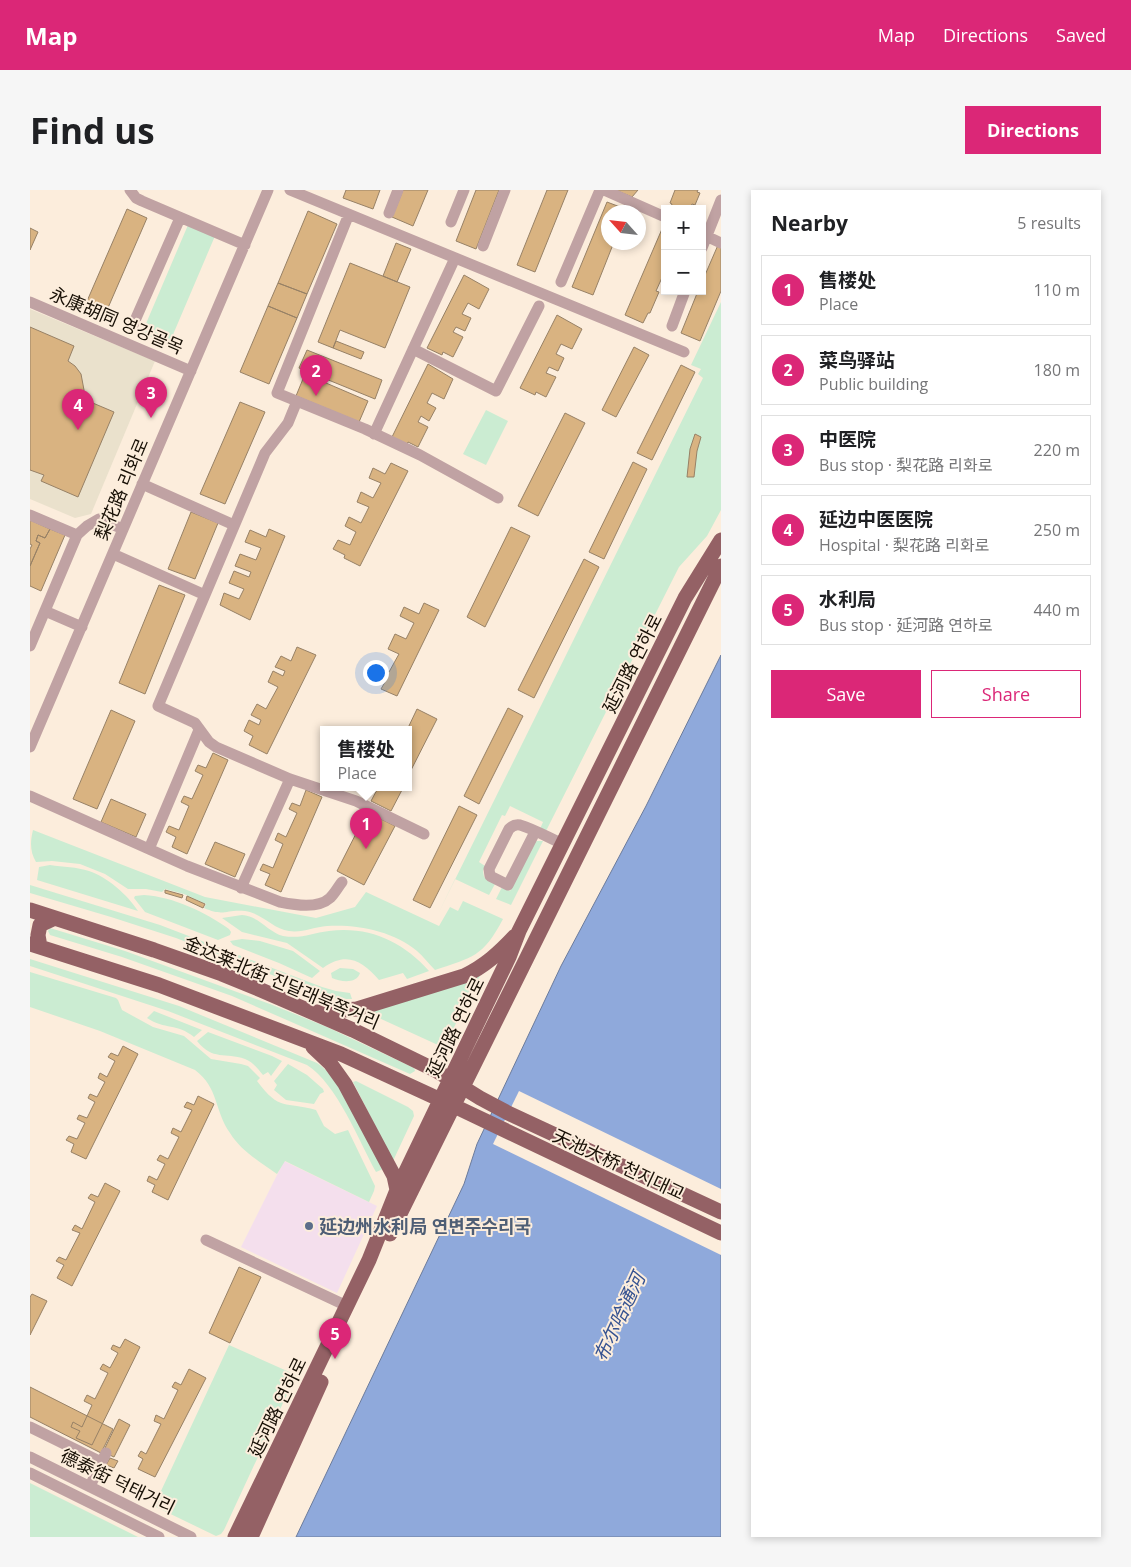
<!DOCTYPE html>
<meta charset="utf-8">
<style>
body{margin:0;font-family:"Open Sans","Noto Sans SC","Noto Sans KR",sans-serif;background:#f6f6f6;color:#202124}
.controls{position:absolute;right:15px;top:15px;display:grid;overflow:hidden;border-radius:0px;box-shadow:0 2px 8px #0003}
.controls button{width:45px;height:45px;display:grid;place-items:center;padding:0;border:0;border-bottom:1px solid #e0e0e0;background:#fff;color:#202124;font:25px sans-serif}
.compass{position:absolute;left:571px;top:15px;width:45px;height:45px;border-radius:50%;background:#fff;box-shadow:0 2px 8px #0003;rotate:297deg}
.you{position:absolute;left:345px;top:482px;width:18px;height:18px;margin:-12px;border:4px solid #fff;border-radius:50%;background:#1a73e8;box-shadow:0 0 0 8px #1a73e833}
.badge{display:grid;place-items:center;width:32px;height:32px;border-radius:50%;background:#db2777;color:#fff;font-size:16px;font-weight:700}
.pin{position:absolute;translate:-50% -41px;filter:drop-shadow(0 1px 2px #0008)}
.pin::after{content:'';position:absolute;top:26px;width:18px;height:15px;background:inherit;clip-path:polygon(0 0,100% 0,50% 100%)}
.popup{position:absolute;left:290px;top:536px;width:92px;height:65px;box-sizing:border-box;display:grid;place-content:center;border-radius:0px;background:#fff;filter:drop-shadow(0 1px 4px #0005);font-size:16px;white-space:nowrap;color:#757577}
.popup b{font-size:19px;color:#202124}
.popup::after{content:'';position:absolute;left:50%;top:100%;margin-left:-10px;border:10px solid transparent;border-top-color:#fff}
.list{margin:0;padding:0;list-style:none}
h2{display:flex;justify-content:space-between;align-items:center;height:65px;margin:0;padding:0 20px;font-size:21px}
h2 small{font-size:16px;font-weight:400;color:#757577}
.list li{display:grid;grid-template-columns:32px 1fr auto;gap:15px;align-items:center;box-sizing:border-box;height:70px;margin:0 10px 10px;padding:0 10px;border:1px solid #e0e0e0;border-radius:0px}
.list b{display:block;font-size:19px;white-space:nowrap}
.list p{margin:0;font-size:16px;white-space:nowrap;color:#757577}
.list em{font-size:16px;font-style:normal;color:#757577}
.actions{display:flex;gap:10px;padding:15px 20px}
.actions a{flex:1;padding:11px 0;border:1px solid #db2777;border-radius:0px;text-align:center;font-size:18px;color:#db2777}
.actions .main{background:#db2777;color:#fff}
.map{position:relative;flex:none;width:691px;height:1347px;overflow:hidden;border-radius:0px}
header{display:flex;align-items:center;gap:30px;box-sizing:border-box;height:70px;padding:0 25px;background:#db2777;color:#fff}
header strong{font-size:24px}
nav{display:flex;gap:28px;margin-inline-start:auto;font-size:18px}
.intro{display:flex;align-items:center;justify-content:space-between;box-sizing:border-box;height:120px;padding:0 30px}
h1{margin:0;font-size:35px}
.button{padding:12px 22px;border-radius:0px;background:#db2777;color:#fff;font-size:18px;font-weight:700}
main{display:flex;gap:30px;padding:0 30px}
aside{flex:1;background:#fff;border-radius:0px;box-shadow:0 2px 8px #0003}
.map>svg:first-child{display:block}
.commercial{fill:#f4dfed}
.medical{fill:#eae1cc}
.green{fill:#cbecd2}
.water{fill:#8fa9db;stroke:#6b7b9b}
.pier{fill:#fceddc}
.building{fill:#d9b381;stroke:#978166}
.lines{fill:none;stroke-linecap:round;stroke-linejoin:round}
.minor{stroke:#c0a2a3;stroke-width:11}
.major{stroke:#946165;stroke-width:15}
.service-dot{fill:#5c6f8a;stroke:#fceddc;stroke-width:2}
.labels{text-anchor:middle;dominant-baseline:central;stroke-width:4;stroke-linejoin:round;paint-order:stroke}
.street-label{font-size:18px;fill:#170f05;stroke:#fceddc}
.service-label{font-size:18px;font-weight:bold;fill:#4e5e75;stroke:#fceddc;text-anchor:start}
.water-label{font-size:19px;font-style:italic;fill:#355291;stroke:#fceddc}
</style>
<header>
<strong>Map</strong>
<nav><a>Map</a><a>Directions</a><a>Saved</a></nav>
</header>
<div class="intro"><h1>Find us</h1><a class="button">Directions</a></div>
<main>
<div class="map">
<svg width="691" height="1347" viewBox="0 0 691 1347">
<rect width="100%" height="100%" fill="#fceddc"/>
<path class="commercial" d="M254,971l93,45 -40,87 -96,-46z"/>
<path class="medical" d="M0,119l125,52 -64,153 -16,4 -45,-19z"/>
<path class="green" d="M158,35l27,11 -46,108 -27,-11z
M691,112v208l-14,26 -28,31 -133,264 -6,-2 3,-7 -33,-16 -5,10 -3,-1 -23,47 6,4 -2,5 1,6 11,7 -6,11 -34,-16 -17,35 265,-536 -5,-4 3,-5 -10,-4z
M456,220l22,11 -22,44 -23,-11z
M3,640l172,67 111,21 39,-11 11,-15 73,34 11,-19 8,4 5,-10 40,18c-20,38 -30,38 -68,51 -6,-6 -12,-14 -18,-19 -24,-20 -60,-27 -90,-25 -13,1 -25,7 -38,5 -16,-2 -27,-18 -44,-20 -19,-2 -21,6 -41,-3l2,-4 -22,-10 -19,-5 -3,3 -16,-3h-18l-23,-15 -25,-10 -28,-3 -16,1c-6,-10 -6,-20 -3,-32z
M507,651h6l-32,64 -15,-6 6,-12 8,4 24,-48z
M20,675c13,2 27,2 39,6 18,6 39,24 49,40l-101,-31 2,-13z
M0,695l130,40 162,62 14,4 14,2 2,6h-15l-16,-5 -145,-56 -65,-21 -81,-24z
M114,705c30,2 61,17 85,34l2,3 -1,3 -12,5 -73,-28 -11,-14 1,-2z
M212,725c17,1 26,17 41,21 19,3 29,-3 46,-5 41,-5 74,11 100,40l-22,8 -4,-6 -24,7c-17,-19 -32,-29 -56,-12l-36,-25 -45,-11 -20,-14z
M20,738l75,23 145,53 57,23 87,41 1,3 -5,3 -178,-78 -110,-39 -72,-22 -2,-4z
M212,749l18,2 33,10 27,20 -8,7 -33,-15 -46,-18 -3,-4z
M0,769l149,47 138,57c24,14 52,79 66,106l-7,3c-17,-31 -39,-88 -69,-107l-139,-54 -138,-45z
M310,778l13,1 7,4c-3,11 -19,9 -28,5l-1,-5z
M0,782l86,26 2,2 4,10 31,17 31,9 27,23 30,5 7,2 12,12 -3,3c23,31 28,20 59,29l8,16 11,8 13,-4 27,56 -1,5 -5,11 -84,-41 -8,13c-17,-12 -36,-23 -47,-41 -16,-23 -11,-45 -35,-63l-95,-39 -70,-24z
M448,784l2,2 -35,69h-7l-70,-32z
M124,821l48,19 -8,7c-17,-14 -29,-7 -47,-19z
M178,842l64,24 10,5 -11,15 -3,-4 -5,3c-5,-6 -10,-13 -18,-16 -20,-7 -32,2 -48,-18z
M258,874l19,11 16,14 1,3 -4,2 -6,10 -28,-4 -12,-10 3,-5 -3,-4z
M326,891l52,26 5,4 1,5 -21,45 -40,-79z
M199,1155l67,30 -72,155 -3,4 -5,2 -62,-30z
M0,1293l108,54h-108z"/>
<path class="water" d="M691,465v882h-425l168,-353 13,-40 84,-178 85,-160z"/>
<path class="pier" d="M489,901l202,98v66l-228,-111z"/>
<path class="building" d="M316,0h34l-7,19 -30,-11z
M373,0h25l-15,36 -21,-9z
M446,0h23l-23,59 -20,-8z
M517,0h21l-33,82 -18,-7z
M585,0h23l-6,7z
M645,0h23l-1,2 3,1 -5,12 -3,-1 -1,2 3,3h-24l2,-5 -2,-1z
M577,12l21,8 -1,2h-19v30h6l-21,53 -21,-8z
M97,19l20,9 -43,99 -20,-9z
M278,21l29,13 -30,70 -29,-11z
M0,38l8,4 -8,18z
M632,39l3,1v41l-9,20 3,1 -9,21h-2l-5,10 -18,-8z
M366,53l15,6 -14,33 -14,-6z
M688,55l3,1v45l-21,50 -19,-8 17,-42h4v-9z
M320,73l60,24 -25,61 -45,-18 -7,18 -15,-6z
M434,85l25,14 -10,20 -11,-6 -6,11 9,4 -6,13 -9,-4 -3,5 10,5 -10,20 -10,-5 -1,3 -15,-7z
M248,93l29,11 -10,24 -29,-12z
M238,116l29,12 -28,66 -29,-12z
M527,125l25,14 -10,20 -11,-5 -5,10 8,4 -6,13 -9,-4 -3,6 10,4 -10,20 -10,-5 -1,3 -15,-7z
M0,137l44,19 -6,15 7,5 6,8 3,16 -3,8 33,14 -36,85 -37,-16 3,-6 -14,-5z
M306,151l28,11 -3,7 -28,-11z
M604,157l15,8 -33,62 -14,-7z
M277,160l75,30 -7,19 -76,-31z
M398,174l25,15 -9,20 -12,-6 -5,10 9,5 -7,13 -8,-5 -3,6 10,5 -10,20 -10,-5 -1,3 -15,-8z
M651,175l14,7 -43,88 -15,-7z
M275,184l63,27 -9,21 -63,-26z
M210,212l25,10 -40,92 -25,-10z
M535,223l20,10 -47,93 -20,-10z
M665,244l6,3 -4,14 -3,26h-7l3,-28z
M603,272l14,7 -43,90 -15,-7z
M361,273l17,8 -48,95 -16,-8 1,-3 -12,-6 5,-9 12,5 6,-13 -11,-6 4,-9 12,6 8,-16 -12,-5 4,-10 12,6 8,-15 -12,-5 4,-10 12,6z
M161,322l27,11 -23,56 -27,-10z
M0,330l20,9 -5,9 -7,-3 -2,6 4,2 -10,23v-17l2,-4 -2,-1z
M481,337l19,9 -45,91 -18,-10z
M20,339l15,6 -24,56 -11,-5v-20l10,-23 -4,-2 2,-6 7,3z
M239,339l16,7 -35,84 -30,-15 4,-12 15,6 5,-10 -15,-6 5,-12 15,6 2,-5 -16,-6 5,-12 16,6 5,-12 -16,-6 5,-12 16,7z
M554,369l15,8 -65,131 -16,-8z
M129,395l26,10 -40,99 -26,-11z
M394,413l15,7 -42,86 -16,-7 4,-7 -14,-7 5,-9 13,6 10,-18 -11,-5 7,-15 11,5 8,-16 -14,-7 4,-9 15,7z
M267,457l19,8 -49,99 -18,-9 4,-9 -9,-5 5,-11 10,5 2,-5 -10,-5 6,-11 9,5 12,-22 -10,-5 5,-11 10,5 2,-5 -10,-4 6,-11 10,5z
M478,518l15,8 -44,88 -15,-8z
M387,519l20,10 -29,57v-46h-1z
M81,520l24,11 -38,88 -24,-10z
M183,563l15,7 -41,94 -15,-7 4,-10 -10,-5 3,-6 10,4 10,-24 -8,-4 3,-6 8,3 11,-24 -8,-4 3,-6 8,3z
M348,598h25l-12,23 -20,-10z
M276,600l16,7 -41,95 -16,-7 5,-11 -10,-4 3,-6 10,4 10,-24 -8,-4 3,-7 8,4 11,-24 -8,-4 3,-6 8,3z
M81,609l35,15 -10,23 -35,-15z
M429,616l18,9 -47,93 -17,-8z
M337,622l28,14 -31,59 -27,-14z
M185,652l30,12 -10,23 -30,-13z
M135,700l18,5 -1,3 -17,-5z
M157,706l18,8 -2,4 -17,-8z
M93,856l15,8 -52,105 -15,-7 3,-8 -8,-4 3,-4 8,3 8,-16 -8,-4 2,-4 8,3 8,-16 -7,-4 2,-4 7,3 8,-15 -7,-4 2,-5 7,4 8,-16 -7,-4 3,-4 7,3z
M168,906l16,8 -46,96 -16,-8 3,-7 -8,-4 2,-5 8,4 8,-16 -8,-4 3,-5 8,4 11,-22 -8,-4 2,-5 8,4 11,-22 -8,-3 3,-5 7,3z
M75,993l15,8 -48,95 -15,-8 7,-13 -8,-4 3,-4 7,3 14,-27 -8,-3 3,-5 7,4 13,-27 -7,-4 3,-4 7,3z
M209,1077l22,10 -31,66 -21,-10z
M2,1104l15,7 -17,34v-38z
M95,1149l15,8 -48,98 -16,-7 4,-7 -9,-4 2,-5 9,5 10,-22 -8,-4 3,-6 8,4 13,-26 -8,-4 3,-5 7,4 8,-15 -7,-4 2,-4 7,3z
M159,1179l17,9 -51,99 -17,-8 5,-10 -5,-3 3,-5 5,3 15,-30 -7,-3 2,-6 8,4 14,-29 -6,-3 3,-5 6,3z
M0,1197l83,42 -12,24 -71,-36z
M89,1229l11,6 -16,32 -11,-5z
M80,1268l8,3 -4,7 -8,-3z"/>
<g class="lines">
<path class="minor" d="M100,0l6,8 6,3 103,44
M260,0l394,162
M574,0l61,27
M359,23l9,-23
M319,24l-72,179 88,36 55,26 78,43
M421,32l13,-32
M672,44l19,9
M453,56l22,-56
M672,58l19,-48
M531,92l39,-92
M0,112l161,69
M103,135l47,-107
M642,136l13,-35
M383,159l83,42 43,-85
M267,211l-9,22 -23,30 -107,253 37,17 14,19 7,5 74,32 66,22 68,33
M344,244l81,-176
M112,294l92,41
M0,325l47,20
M83,364l92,41
M15,421l37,16
M0,456l47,-111 10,-9 12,-7 24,10
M0,557l238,-557
M0,606l157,70 93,36c15,3 38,7 50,-4 5,-5 8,-11 12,-16
M505,642l-27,53 -18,-9 -1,-7 20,-40c3,-3 6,-5 11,-4 14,4 29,13 43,19
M119,659l50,-119
M211,698l49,-109
M176,1050l141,66
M0,1237l71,35
M0,1267l161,80
M0,1283l129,64
M60,1296l16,-33"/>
<path class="major" d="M0,720l124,40 68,24 39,16 92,40 82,40 45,28 28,15 213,99
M0,754l129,41 182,69 113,52 267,127
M10,757l-2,-12 2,-10 15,-7
M287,822l40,-3 107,-33c21,-10 35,-23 51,-40
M283,857l17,16 15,21 49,92 3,14
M360,1044l331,-668
M205,1347l134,-277 28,-70 112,-233 10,-26 166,-333 36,-58
M221,1347l70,-155"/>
</g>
<circle class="service-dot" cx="279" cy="1036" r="5"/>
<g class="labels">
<g class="street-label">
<text transform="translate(87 130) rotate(23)">永康胡同 영강골목</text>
<text transform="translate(91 299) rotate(-67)">梨花路 리화로</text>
<text transform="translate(602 473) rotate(-63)">延河路 연하로</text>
<text transform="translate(252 792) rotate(23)">金达莱北街 진달래북쪽거리</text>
<text transform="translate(425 837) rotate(-64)">延河路 연하로</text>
<text transform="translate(589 974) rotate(25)">天池大桥 천지대교</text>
<text transform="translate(247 1217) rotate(-64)">延河路 연하로</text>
<text transform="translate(88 1291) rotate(26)">德泰街 덕태거리</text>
</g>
<g class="service-label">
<text x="289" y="1036">延边州水利局 연변주수리국</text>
</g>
<g class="water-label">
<text transform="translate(589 1127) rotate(-65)">布尔哈通河</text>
</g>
</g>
</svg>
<div class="controls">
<button>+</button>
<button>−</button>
</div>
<svg class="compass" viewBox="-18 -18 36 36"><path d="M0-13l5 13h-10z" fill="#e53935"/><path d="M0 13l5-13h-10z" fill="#757577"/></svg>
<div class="you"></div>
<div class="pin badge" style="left:336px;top:659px">1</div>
<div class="popup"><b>售楼处</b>Place</div>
<div class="pin badge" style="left:286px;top:206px">2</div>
<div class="pin badge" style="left:121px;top:228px">3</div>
<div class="pin badge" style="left:48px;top:240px">4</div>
<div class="pin badge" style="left:305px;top:1169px">5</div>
</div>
<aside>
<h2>Nearby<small>5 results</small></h2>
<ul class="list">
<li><span class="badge">1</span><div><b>售楼处</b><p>Place</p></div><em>110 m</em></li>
<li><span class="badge">2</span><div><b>菜鸟驿站</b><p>Public building</p></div><em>180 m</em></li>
<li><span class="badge">3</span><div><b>中医院</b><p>Bus stop · 梨花路 리화로</p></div><em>220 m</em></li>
<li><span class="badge">4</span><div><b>延边中医医院</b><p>Hospital · 梨花路 리화로</p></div><em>250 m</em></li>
<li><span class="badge">5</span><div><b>水利局</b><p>Bus stop · 延河路 연하로</p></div><em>440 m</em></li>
</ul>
<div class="actions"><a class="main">Save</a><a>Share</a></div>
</aside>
</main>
